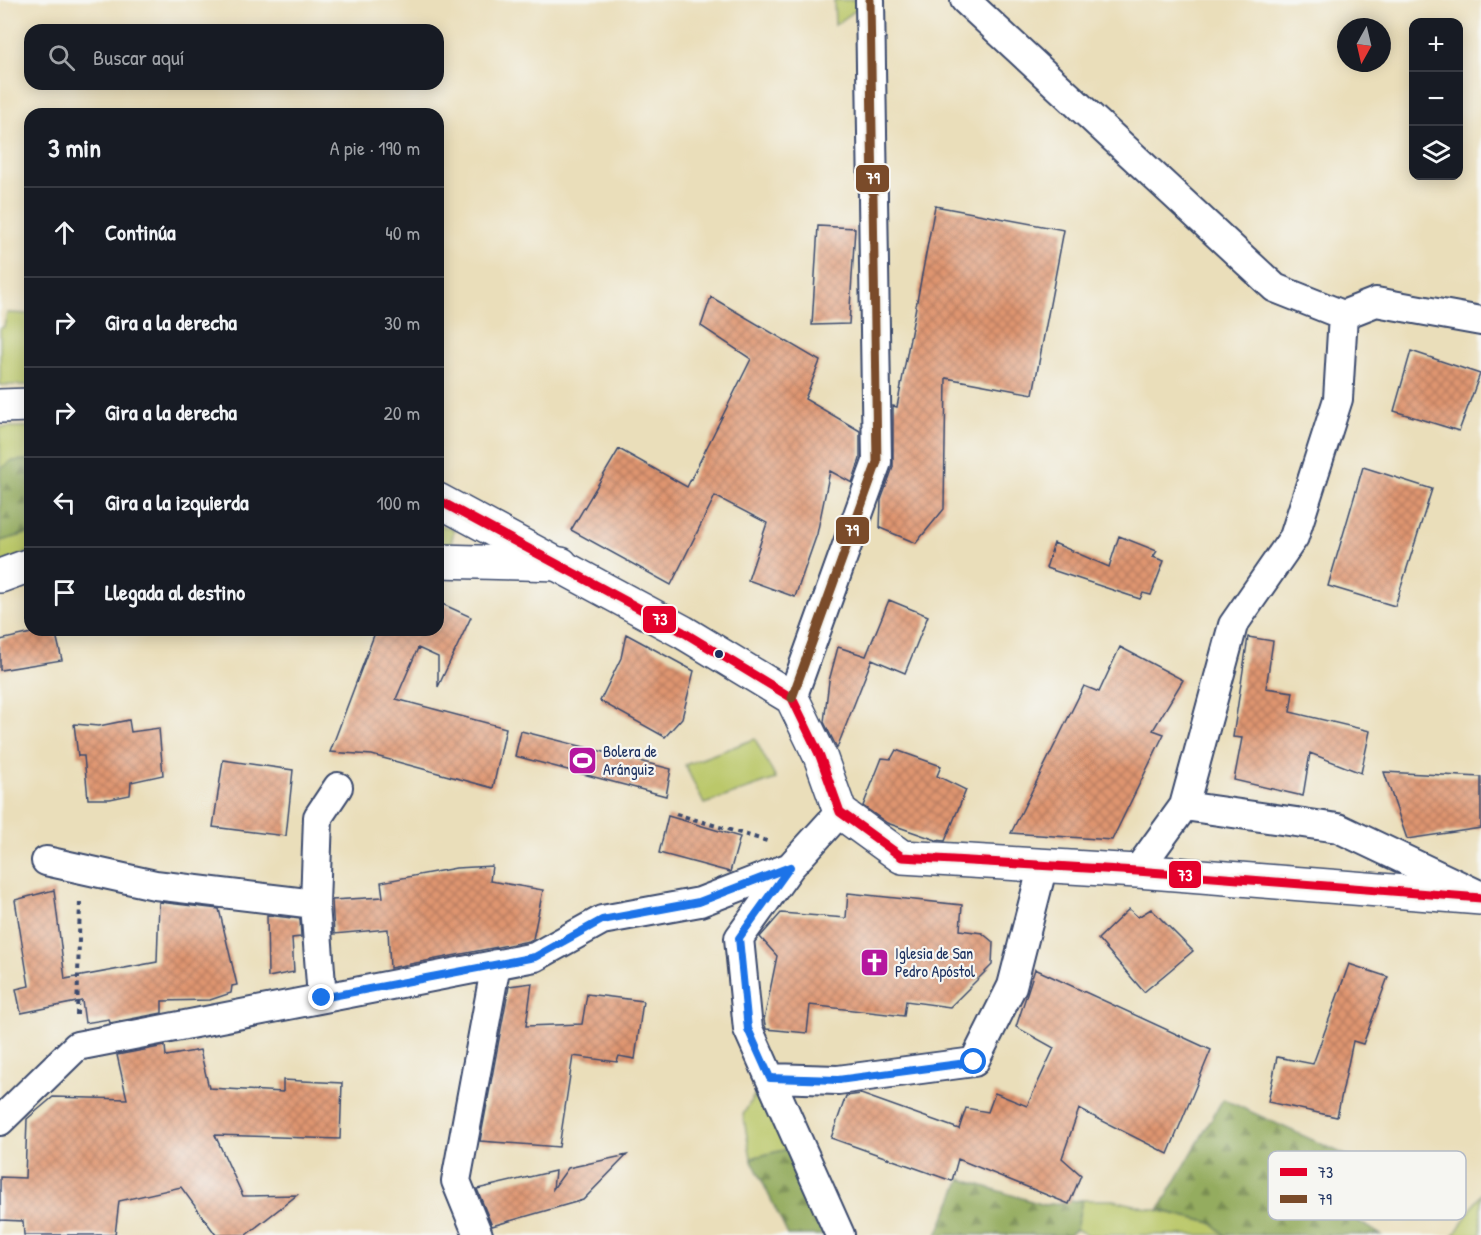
<!DOCTYPE html>
<html lang="es">
<meta charset="utf-8">
<style>
body{margin:0;font-family:"Patrick Hand",sans-serif;background:#242831;color:#f1f3f6}
.controls{position:absolute;right:18px;top:18px;display:grid;overflow:hidden;border-radius:12px;box-shadow:0 3px 15px #0003}
.controls button{width:54px;height:54px;display:grid;place-items:center;padding:0;border:0;border-bottom:2px solid #363941;background:#171b24;color:#f1f3f6;font:30px sans-serif}
.compass{position:absolute;left:1337px;top:18px;width:54px;height:54px;border-radius:50%;background:#171b24;box-shadow:0 3px 15px #0003;rotate:188deg}
.stop{position:absolute;width:18px;height:18px;margin:-14px;border:4px solid #1a73e8;border-radius:50%;background:#fff}
.stop.end{background:#1a73e8;border-color:#fff;box-shadow:0 2px 6px #0008}
.list{margin:0;padding:0;list-style:none}
h2{display:flex;justify-content:space-between;align-items:center;height:78px;margin:0;padding:0 24px;font-size:26px}
h2 small{font-size:20px;font-weight:400;color:#9ea1a6}
.list li{display:grid;grid-template-columns:39px 1fr auto;gap:18px;align-items:center;box-sizing:border-box;height:90px;padding:0 24px;border-top:2px solid #363941}
.list b{display:block;font-size:22px;white-space:nowrap}
.list em{font-size:20px;font-style:normal;color:#9ea1a6}
.icon{flex:none;width:33px;height:33px;fill:none;stroke:currentColor;stroke-width:2;stroke-linecap:round;stroke-linejoin:round}
.map{position:relative;flex:none;width:1481px;height:1235px;overflow:hidden}
.search{position:absolute;background:#171b24;box-shadow:0 3px 15px #0003;left:24px;top:24px;width:420px;height:66px;display:flex;align-items:center;gap:15px;box-sizing:border-box;padding:0 21px;border-radius:18px;color:#9ea1a6;font-size:22px}
.panel{position:absolute;background:#171b24;box-shadow:0 3px 15px #0003;left:24px;top:108px;width:420px;height:528px;border-radius:18px}
.map>svg:first-child{display:block}
.grass{fill:#bbc86a;stroke:#6b7c64;stroke-width:1.5}
.forest{fill:url(#forest-firs);stroke:#586e5e;stroke-width:1.5}
.building{fill:url(#building-cross-hatch)}
.lines{fill:none;stroke-linecap:round;stroke-linejoin:round}
.minor-casing{stroke:#3a496c;stroke-width:32}
.tertiary-casing{stroke:#3a496c;stroke-width:36}
.trunk-casing{stroke:#3a496c;stroke-width:36}
.path{stroke:#3a496c;stroke-width:4;stroke-dasharray:4.5 4.5;stroke-linecap:butt}
.minor{stroke:#fff;stroke-width:28}
.tertiary{stroke:#fff;stroke-width:33}
.trunk{stroke:#fff;stroke-width:33}
.bus-1-casing{stroke:#f6f6f2;stroke-width:14}
.bus-2-casing{stroke:#f6f6f2;stroke-width:14}
.bus-1{stroke:#e4002b;stroke-width:9}
.bus-2{stroke:#7a4b2a;stroke-width:9}
.route{stroke:#1a73e8;stroke-width:8}
.bus-dot{fill:#1b2f5e;stroke:#f6f6f2;stroke-width:2}
.labels{text-anchor:middle;dominant-baseline:central;stroke-width:4.5;stroke-linejoin:round;paint-order:stroke}
.poi-label{font-size:16px;fill:#1b2f5e;stroke:#f6f6f2;text-anchor:start}
.key{fill:#f6f6f2;stroke:#b4bac6;stroke-width:1.5}
.key-label{font-size:16px;fill:#1b2f5e}
.line-badge{stroke:#f6f6f2;stroke-width:2}
.badge-label{font-size:16px;text-anchor:middle;font-weight:bold;fill:#fff}
</style>
<div class="map">
<svg width="1481" height="1235" viewBox="0 0 1481 1235">
<defs>
<pattern id="forest-firs" width="22" height="20" patternUnits="userSpaceOnUse" patternTransform="scale(1.5)"><rect width="22" height="20" fill="#94ac5e"/><path d="M5 1l3.5 6h-7zM16 11l3.5 6h-7z" fill="#788c51"/></pattern>
<pattern id="building-cross-hatch" width="8" height="8" patternUnits="userSpaceOnUse" patternTransform="scale(1.5)"><rect width="8" height="8" fill="#df9570"/><path d="M0 0l8 8M0 8l8-8" fill="none" stroke="#b47a5f"/></pattern>
</defs>
<rect width="100%" height="100%" fill="#f6f6f2"/>
<filter id="ink" filterUnits="userSpaceOnUse"><feTurbulence type="fractalNoise" baseFrequency=".0167" numOctaves="2"/><feDisplacementMap in="SourceGraphic" scale="12" xChannelSelector="R" yChannelSelector="G"/><feConvolveMatrix kernelMatrix="1 2 1 2 8 2 1 2 1" color-interpolation-filters="sRGB"/></filter>
<filter id="wash" filterUnits="userSpaceOnUse"><feTurbulence type="fractalNoise" baseFrequency=".008" numOctaves="4" result="noise"/><feDisplacementMap in="SourceGraphic" scale="24" xChannelSelector="R" yChannelSelector="G"/><feGaussianBlur stdDeviation="1.35" result="paint"/><feColorMatrix in="noise" values="0 0 0 0 0 0 0 0 0 0 0 0 0 0 0 0 0 1.4 0 .05"/><feComposite in="paint" operator="in"/></filter>
<g filter="url(#wash)">
<rect width="100%" height="100%" fill="#eadeba"/>
<path class="grass" d="M834,0h22v10l-21,15z
M7,313l23,1v71h-30v-57l4,-1z
M0,427h30v33l-18,1 -12,8z
M438,524l16,6 -4,17 -12,-1z
M30,533v19l-30,11v-22z
M755,739l21,40 -72,25 -19,-39z
M760,1085l32,63 -41,10 -8,-43z
M1481,1194v41h-27z
M1082,1200h31l99,23 13,12h-138l-11,-6z"/>
<path class="forest" d="M30,460v73l-30,8v-72l12,-8z
M1223,1099l155,71 -20,51 23,14h-156l-13,-12 -53,-13z
M792,1148l43,87h-47l-37,-77z
M961,1179l83,26 38,-5 -6,29 -7,6h-132z"/>
<g id="blocks">
<path class="building" d="M935,206l129,24 -31,164 -87,-16 -2,131 -28,34 -36,-15 1,-28 12,-33v-61l4,1z
M818,226l37,2 -6,96 -37,1z
M711,297l109,64 -15,38 55,32v28l-8,24 -22,-12 -13,63 -22,63 -47,-17 19,-57 -52,-27 -44,89 -100,-55 48,-81 68,38 64,-128 -50,-33z
M1411,351l69,23 -21,57 -65,-20z
M1363,467l69,22 -37,117 -67,-20z
M1119,536l38,15 -4,6 11,4 -13,34 -8,-2 -3,6 -94,-31 8,-25 55,24z
M889,600l39,16 -23,57 -33,-14 -35,89 -13,-26 5,-41 9,-34 28,9z
M438,602l33,15 -33,70v-30l-20,-9 -22,51 110,29 -13,60 -121,-33 -42,-3 46,-122h62z
M45,630h10l7,30 -62,10v-30z
M626,634l68,37 -12,47 -17,19 -65,-36 21,-43z
M1248,637l25,4 -7,47 27,4 -3,20 80,19 -9,42 -51,-20 -7,43 -69,-16 8,-42 -9,-1z
M1120,647l63,33 -30,50 11,4 -52,106 -101,-7 73,-147 15,6z
M129,720l2,12 28,-4 4,47 -32,7 -1,13 -20,4h-22l-4,-43h-6l-4,-32 25,2z
M521,731l150,38 -5,27 -151,-40z
M896,750l45,16 -4,10 29,14 -21,51 -9,-1 -49,-17 -24,-17 19,-48 9,1z
M223,760l70,10 -7,66 -73,-9z
M1384,772l97,5v51l-74,11z
M668,816l72,21 -10,35 -71,-19z
M492,866l-2,15 53,9 -10,49 -4,2 -139,27 -2,-39 -54,5 -2,-34 51,-3 -2,-15 75,-14z
M54,890l11,89 92,-17 2,-60 60,7 18,76 -5,1 -1,7 -21,7 -48,1v12l-52,10 -1,-4 -24,4 -3,-22 -61,12 -5,-24 13,-3 -14,-86z
M848,893l114,12 -2,25 22,3 11,9 -1,23 -42,42 -44,-6 -2,15 -94,-11 -3,28 -41,-4 -2,-9 13,-64 -17,-19 21,-24 65,5z
M1129,909l9,8 13,-8 42,42 -49,41 -46,-53z
M267,915l33,4 1,18 -9,1 2,34 -26,5z
M1349,964l39,13 -25,67 -10,-3 -16,76 -69,-15 9,-45 36,7z
M1035,969l176,81 -43,104 -89,-45 -17,49 19,17 -12,29 -111,-45 -6,22 -121,-43 15,-42 15,-2 98,35 7,-21 22,4 7,-19 32,13 27,-58 -38,-21z
M532,983l-6,43 56,-2 5,-30 56,7 -8,58 -16,-3 -2,6 -44,-6 -14,91 -79,-6 29,-155z
M165,1046l1,10 34,-6 9,38 74,4v-12l59,3 -2,56 -125,-4 28,61 54,-1 -51,40h-30l-35,-48 -62,14 -4,34h-91l-1,-14 -23,-1v-43l25,1 2,-59 26,-22 74,2 -10,-44z
M627,1155l-44,45 -91,26 -15,-37 78,-18 -2,18 15,-21z"/>
</g>
</g>
<g filter="url(#ink)">
<use href="#blocks" fill-opacity="0" stroke="#3a496c" stroke-width="1.5"/>
<g class="lines">
<defs>
<path id="minor" d="M965,0l310,288 68,27 33,-13 105,19
M792,698l85,-236 -7,-462
M1184,806l49,-181 61,-88 44,-138 5,-84
M46,861l109,24 160,19
M1137,871l47,-65 154,22 141,67
M322,998l-7,-94 3,-87 20,-30
M770,1078l68,2 136,-18 38,-76 31,-121
M0,1121l77,-75 458,-89 67,-37 98,-18 90,-35
M478,1235l-22,-54 40,-217
M840,1235l-92,-206 -9,-91 51,-71 50,-55"/>
<path id="tertiary" d="M0,406l30,-1
M438,500l245,132 109,66 28,58 20,56 62,45 235,14 344,27"/>
<path id="trunk" d="M438,561l123,3
M0,576l30,-11"/>
</defs>
<use href="#minor" class="minor-casing"/>
<use href="#tertiary" class="tertiary-casing"/>
<use href="#trunk" class="trunk-casing"/>
<path class="path" d="M676,814l91,27
M77,1015l3,-115"/>
<use href="#minor" class="minor"/>
<use href="#tertiary" class="tertiary"/>
<use href="#trunk" class="trunk"/>
<defs>
<path id="bus-1" d="M438,500l245,132 109,66 28,58 20,56 62,45 235,14 344,27"/>
<path id="bus-2" d="M792,698l85,-236 -7,-462"/>
</defs>
<use href="#bus-1" class="bus-1-casing"/>
<use href="#bus-2" class="bus-2-casing"/>
<use href="#bus-1" class="bus-1"/>
<use href="#bus-2" class="bus-2"/>
</g>
</g>
<g class="lines" filter="url(#ink)">
<path class="route" d="M322,998l213,-41 67,-37 97,-18 91,-35 -51,71 9,91 22,49 68,2 136,-18"/>
</g>
<defs>
<symbol id="stadium-square" viewBox="-11 -11 22 22"><rect x="-9" y="-9" width="18" height="18" rx="4" fill="#b5179e" stroke="#f6f6f2"/><path d="M0-5a6.5 5 0 1 0 0 10a6.5 5 0 1 0 0-10ZM-3.5-1.8h7v3.6h-7Z" fill="#fff"/></symbol>
<symbol id="church-square" viewBox="-11 -11 22 22"><rect x="-9" y="-9" width="18" height="18" rx="4" fill="#b5179e" stroke="#f6f6f2"/><path d="M-1.2-6h2.4v3.5h3.3v2.4h-3.3V6h-2.4V-.1h-3.3v-2.4h3.3Z" fill="#fff"/></symbol>
</defs>
<g fill-rule="evenodd">
<use href="#stadium-square" x="566" y="744" width="33" height="33"/>
<use href="#church-square" x="858" y="946" width="33" height="33"/>
</g>
<circle class="bus-dot" cx="719" cy="654" r="5"/>
<g class="labels">
<g class="poi-label">
<text x="603" y="751">Bolera de<tspan x="603" dy="18">Aránguiz</tspan></text>
<text x="895" y="953">Iglesia de San<tspan x="895" dy="18">Pedro Apóstol</tspan></text>
</g>
</g>
<rect x="1268" y="1151" width="198" height="69" rx="9" class="key"/>
<rect x="1280" y="1168" width="27" height="8" fill="#e4002b"/>
<rect x="1280" y="1195" width="27" height="8" fill="#7a4b2a"/>
<g class="key-label">
<text x="1318" y="1178">73</text>
<text x="1318" y="1205">79</text>
</g>
<g class="line-badge">
<rect x="855" y="164" width="35" height="29" rx="6" fill="#7a4b2a"/>
<rect x="835" y="516" width="35" height="29" rx="6" fill="#7a4b2a"/>
<rect x="642" y="605" width="35" height="29" rx="6" fill="#e4002b"/>
<rect x="1168" y="860" width="34" height="29" rx="6" fill="#e4002b"/>
</g>
<g class="badge-label">
<text x="873" y="184">79</text>
<text x="852" y="536">79</text>
<text x="660" y="625">73</text>
<text x="1185" y="881">73</text>
</g>
</svg>
<div class="controls">
<button>+</button>
<button>−</button>
<button><svg class="icon" aria-label="layers" viewBox="0 0 24 24"><path d="M12 4l9 5-9 5-9-5zM3 14l9 5 9-5"/></svg></button>
</div>
<svg class="compass" viewBox="-18 -18 36 36"><path d="M0-13l5 13h-10z" fill="#e53935"/><path d="M0 13l5-13h-10z" fill="#9ea1a6"/></svg>
<div class="stop" style="left:974px;top:1062px"></div>
<div class="stop end" style="left:322px;top:998px"></div>
<div class="search"><svg class="icon" aria-label="search" viewBox="0 0 24 24"><circle cx="10" cy="10" r="6"/><path d="M15 15l6 6"/></svg>Buscar aquí</div>
<section class="panel">
<h2>3 min<small>A pie · 190 m</small></h2>
<ul class="list">
<li><svg class="icon" aria-label="ahead" viewBox="0 0 24 24"><path d="M12 20V5M6 11l6-6 6 6"/></svg><div><b>Continúa</b></div><em>40 m</em></li>
<li><svg class="icon" aria-label="right" viewBox="0 0 24 24"><path d="M7 20v-9h11M14 6l5 5-5 5"/></svg><div><b>Gira a la derecha</b></div><em>30 m</em></li>
<li><svg class="icon" aria-label="right" viewBox="0 0 24 24"><path d="M7 20v-9h11M14 6l5 5-5 5"/></svg><div><b>Gira a la derecha</b></div><em>20 m</em></li>
<li><svg class="icon" aria-label="left" viewBox="0 0 24 24"><path d="M17 20v-9H6M10 6l-5 5 5 5"/></svg><div><b>Gira a la izquierda</b></div><em>100 m</em></li>
<li><svg class="icon" aria-label="arrive" viewBox="0 0 24 24"><path d="M6 21V4h12l-3 4 3 4H6"/></svg><div><b>Llegada al destino</b></div></li>
</ul>
</section>
</div>
